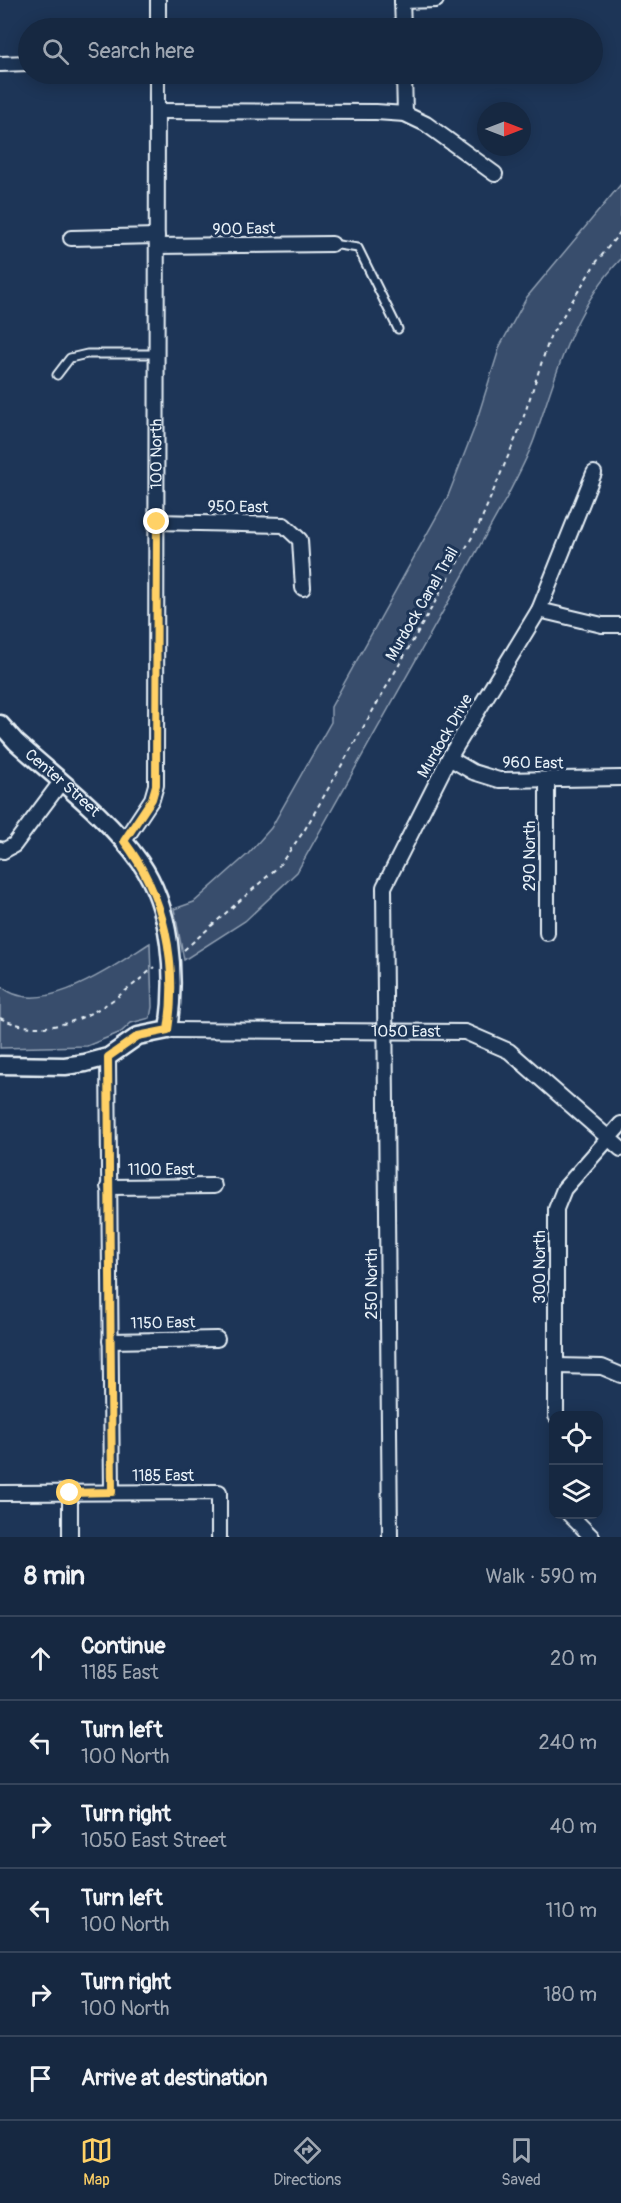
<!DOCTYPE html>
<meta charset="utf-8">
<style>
body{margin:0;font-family:Pangolin,sans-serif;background:#23344c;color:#f1f3f6}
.controls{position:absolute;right:18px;bottom:18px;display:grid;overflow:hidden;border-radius:12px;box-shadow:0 3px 15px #0003}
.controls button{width:54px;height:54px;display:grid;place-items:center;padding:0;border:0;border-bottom:2px solid #35445a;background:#162841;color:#f1f3f6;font:30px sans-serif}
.compass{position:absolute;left:477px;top:102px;width:54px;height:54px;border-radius:50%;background:#162841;box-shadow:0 3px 15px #0003;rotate:90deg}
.stop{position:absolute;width:18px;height:18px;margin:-14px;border:4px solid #ffd166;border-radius:50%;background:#fff}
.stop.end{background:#ffd166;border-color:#fff;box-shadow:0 2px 6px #0008}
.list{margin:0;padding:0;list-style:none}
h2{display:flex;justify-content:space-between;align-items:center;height:78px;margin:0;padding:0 24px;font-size:26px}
h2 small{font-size:20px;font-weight:400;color:#9ea6b1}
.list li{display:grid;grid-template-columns:39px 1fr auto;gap:18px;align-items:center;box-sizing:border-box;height:84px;padding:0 24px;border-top:2px solid #35445a}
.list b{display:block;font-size:22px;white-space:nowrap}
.list p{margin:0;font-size:20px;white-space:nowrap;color:#9ea6b1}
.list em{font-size:20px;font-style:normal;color:#9ea6b1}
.icon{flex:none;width:33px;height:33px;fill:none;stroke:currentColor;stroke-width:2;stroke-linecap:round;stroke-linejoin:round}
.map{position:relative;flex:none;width:621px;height:1537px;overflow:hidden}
.search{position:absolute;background:#162841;box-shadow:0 3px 15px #0003;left:18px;right:18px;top:18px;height:66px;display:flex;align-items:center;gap:15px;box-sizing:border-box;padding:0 21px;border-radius:33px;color:#9ea6b1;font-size:22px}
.sheet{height:582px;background:#162841}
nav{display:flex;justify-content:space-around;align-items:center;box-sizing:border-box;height:84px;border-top:2px solid #35445a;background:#162841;font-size:16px;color:#9ea6b1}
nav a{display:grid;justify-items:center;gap:3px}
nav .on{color:#ffd166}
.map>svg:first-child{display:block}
.green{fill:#374d6c;stroke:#909fb2;stroke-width:1.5}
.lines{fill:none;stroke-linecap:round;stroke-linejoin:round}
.service-casing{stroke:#e8f1f8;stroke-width:11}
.minor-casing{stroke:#e8f1f8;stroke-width:18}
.tertiary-casing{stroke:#e8f1f8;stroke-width:21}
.path{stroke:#e8f1f8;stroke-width:2;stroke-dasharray:4.5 4.5;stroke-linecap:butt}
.service{stroke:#1d3557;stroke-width:7}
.minor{stroke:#1d3557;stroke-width:14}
.tertiary{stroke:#1d3557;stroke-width:16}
.route{stroke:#ffd166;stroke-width:8}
.labels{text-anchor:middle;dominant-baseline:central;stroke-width:6;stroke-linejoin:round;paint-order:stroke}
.street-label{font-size:16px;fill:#e8f1f8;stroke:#1d3557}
</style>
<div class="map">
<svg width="621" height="1537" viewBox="0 0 621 1537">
<rect width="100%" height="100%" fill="#1d3557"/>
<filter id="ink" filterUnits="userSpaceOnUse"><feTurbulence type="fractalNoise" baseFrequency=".0167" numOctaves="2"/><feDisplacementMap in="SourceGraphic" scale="12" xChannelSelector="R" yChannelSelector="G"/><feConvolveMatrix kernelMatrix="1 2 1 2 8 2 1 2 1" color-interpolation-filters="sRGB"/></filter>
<g filter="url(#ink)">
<path class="green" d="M621,184v75c-49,51 -63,111 -85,175 -7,22 -19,42 -29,63l-210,375 -52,49 -61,39 -10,-51 20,-7 54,-48 23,-26 60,-106v-15l117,-211 26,-67 26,-83 27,-49z
M150,943l2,64 -2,11 -19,5 -10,9 -34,14 -87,2v-63c38,37 115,-20 150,-42z"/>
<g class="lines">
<defs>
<path id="service" d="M332,244l26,4 40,81
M57,375l13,-17 17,-4h70"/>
<g id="minor">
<path d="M402,0l1,28"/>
<path d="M402,1l34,-1"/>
<path d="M158,28v-28"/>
<path d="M0,64l28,-1"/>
<path d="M404,74l1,40"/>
<path d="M157,111l219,1 29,2 21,10 69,50"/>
<path d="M71,238l86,-2"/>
<path d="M157,246l175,-2"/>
<path d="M157,522l127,3 16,15 3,48"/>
<path d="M539,610l63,15h19"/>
<path d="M449,758l24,14 26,8 122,-2"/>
<path d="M547,780v153"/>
<path id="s1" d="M124,841l28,-42 4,-14 1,-711"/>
<path d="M0,849l3,2 11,-6 47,-63"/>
<path id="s2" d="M168,1030l297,2 44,19 112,98"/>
<path d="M108,1057l4,435"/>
<path d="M108,1187l106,-1"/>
<path d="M110,1341l107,-2"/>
<path d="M557,1366l45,1 19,8"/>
<path d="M556,1416v-207l8,-20 57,-65"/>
<path d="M0,1493l219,-1v45"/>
<path d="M70,1493v44"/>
<path d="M569,1514l23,23"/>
<path d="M390,1537l-6,-650 65,-129 90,-148 55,-137"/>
</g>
<g id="tertiary">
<path id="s3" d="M0,724l16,18c41,37 93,76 124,120 32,46 36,115 28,168l-30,6 -30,21 -23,6 -20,3 -65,-1"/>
</g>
</defs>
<use href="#service" class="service-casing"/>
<use href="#minor" class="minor-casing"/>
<use href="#tertiary" class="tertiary-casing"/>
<path class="path" d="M184,950l94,-83 26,-36 175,-306 41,-97 30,-91 45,-73 26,-33
M0,1018c57,28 113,-14 154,-51"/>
<use href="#service" class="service"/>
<use href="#minor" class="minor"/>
<use href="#tertiary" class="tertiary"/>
</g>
</g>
<g class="lines" filter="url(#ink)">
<path class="route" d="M70,1493l42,-1 -4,-435 30,-21 30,-6c10,-67 -3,-135 -44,-189l28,-42 4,-14 1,-263"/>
</g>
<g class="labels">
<g class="street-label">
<text transform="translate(244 229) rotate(-1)">900 East</text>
<text stroke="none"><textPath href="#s1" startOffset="396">100 North</textPath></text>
<text transform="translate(238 507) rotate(1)">950 East</text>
<text transform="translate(422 604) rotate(-60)">Murdock Canal Trail</text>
<text transform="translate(445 736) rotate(-60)">Murdock Drive</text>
<text transform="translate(533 763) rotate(1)">960 East</text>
<text stroke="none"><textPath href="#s3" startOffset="86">Center Street</textPath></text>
<text transform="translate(530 856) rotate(-90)">290 North</text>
<text stroke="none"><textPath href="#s2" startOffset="238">1050 East</textPath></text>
<text x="161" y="1170">1100 East</text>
<text transform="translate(540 1267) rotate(-90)">300 North</text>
<text transform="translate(372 1284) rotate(-90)">250 North</text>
<text transform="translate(163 1323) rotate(-1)">1150 East</text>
<text x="163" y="1476">1185 East</text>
</g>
</g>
</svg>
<div class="controls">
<button><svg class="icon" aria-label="locate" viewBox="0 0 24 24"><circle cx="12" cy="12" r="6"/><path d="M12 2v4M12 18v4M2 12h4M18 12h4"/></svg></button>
<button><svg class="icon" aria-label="layers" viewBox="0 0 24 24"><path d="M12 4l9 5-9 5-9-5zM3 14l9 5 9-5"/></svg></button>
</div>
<svg class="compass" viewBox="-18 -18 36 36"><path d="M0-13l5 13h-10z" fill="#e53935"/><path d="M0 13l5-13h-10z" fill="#9ea6b1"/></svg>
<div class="stop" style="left:70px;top:1493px"></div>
<div class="stop end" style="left:157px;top:522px"></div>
<div class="search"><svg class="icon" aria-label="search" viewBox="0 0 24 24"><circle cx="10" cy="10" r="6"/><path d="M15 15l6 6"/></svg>Search here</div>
</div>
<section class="sheet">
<h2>8 min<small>Walk · 590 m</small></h2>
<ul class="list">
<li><svg class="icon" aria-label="ahead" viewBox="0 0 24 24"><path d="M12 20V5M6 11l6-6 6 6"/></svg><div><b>Continue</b><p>1185 East</p></div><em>20 m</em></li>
<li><svg class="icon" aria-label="left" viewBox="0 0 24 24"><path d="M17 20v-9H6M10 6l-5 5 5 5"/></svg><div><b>Turn left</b><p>100 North</p></div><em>240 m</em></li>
<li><svg class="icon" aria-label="right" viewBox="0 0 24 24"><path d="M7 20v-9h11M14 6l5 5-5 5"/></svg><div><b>Turn right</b><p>1050 East Street</p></div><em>40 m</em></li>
<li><svg class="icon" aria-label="left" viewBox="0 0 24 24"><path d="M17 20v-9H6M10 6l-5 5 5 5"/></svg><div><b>Turn left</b><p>100 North</p></div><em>110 m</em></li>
<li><svg class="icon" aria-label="right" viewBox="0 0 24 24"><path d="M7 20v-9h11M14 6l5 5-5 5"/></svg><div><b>Turn right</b><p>100 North</p></div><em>180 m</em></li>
<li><svg class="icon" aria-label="arrive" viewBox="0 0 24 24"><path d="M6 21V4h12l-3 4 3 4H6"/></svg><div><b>Arrive at destination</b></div></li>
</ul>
</section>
<nav>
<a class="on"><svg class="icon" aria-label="map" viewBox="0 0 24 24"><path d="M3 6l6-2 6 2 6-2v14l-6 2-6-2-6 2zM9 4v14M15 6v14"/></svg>Map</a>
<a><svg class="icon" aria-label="directions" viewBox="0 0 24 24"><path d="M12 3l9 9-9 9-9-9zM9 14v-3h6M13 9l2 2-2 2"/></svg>Directions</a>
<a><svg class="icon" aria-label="saved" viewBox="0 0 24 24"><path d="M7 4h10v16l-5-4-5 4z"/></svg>Saved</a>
</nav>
